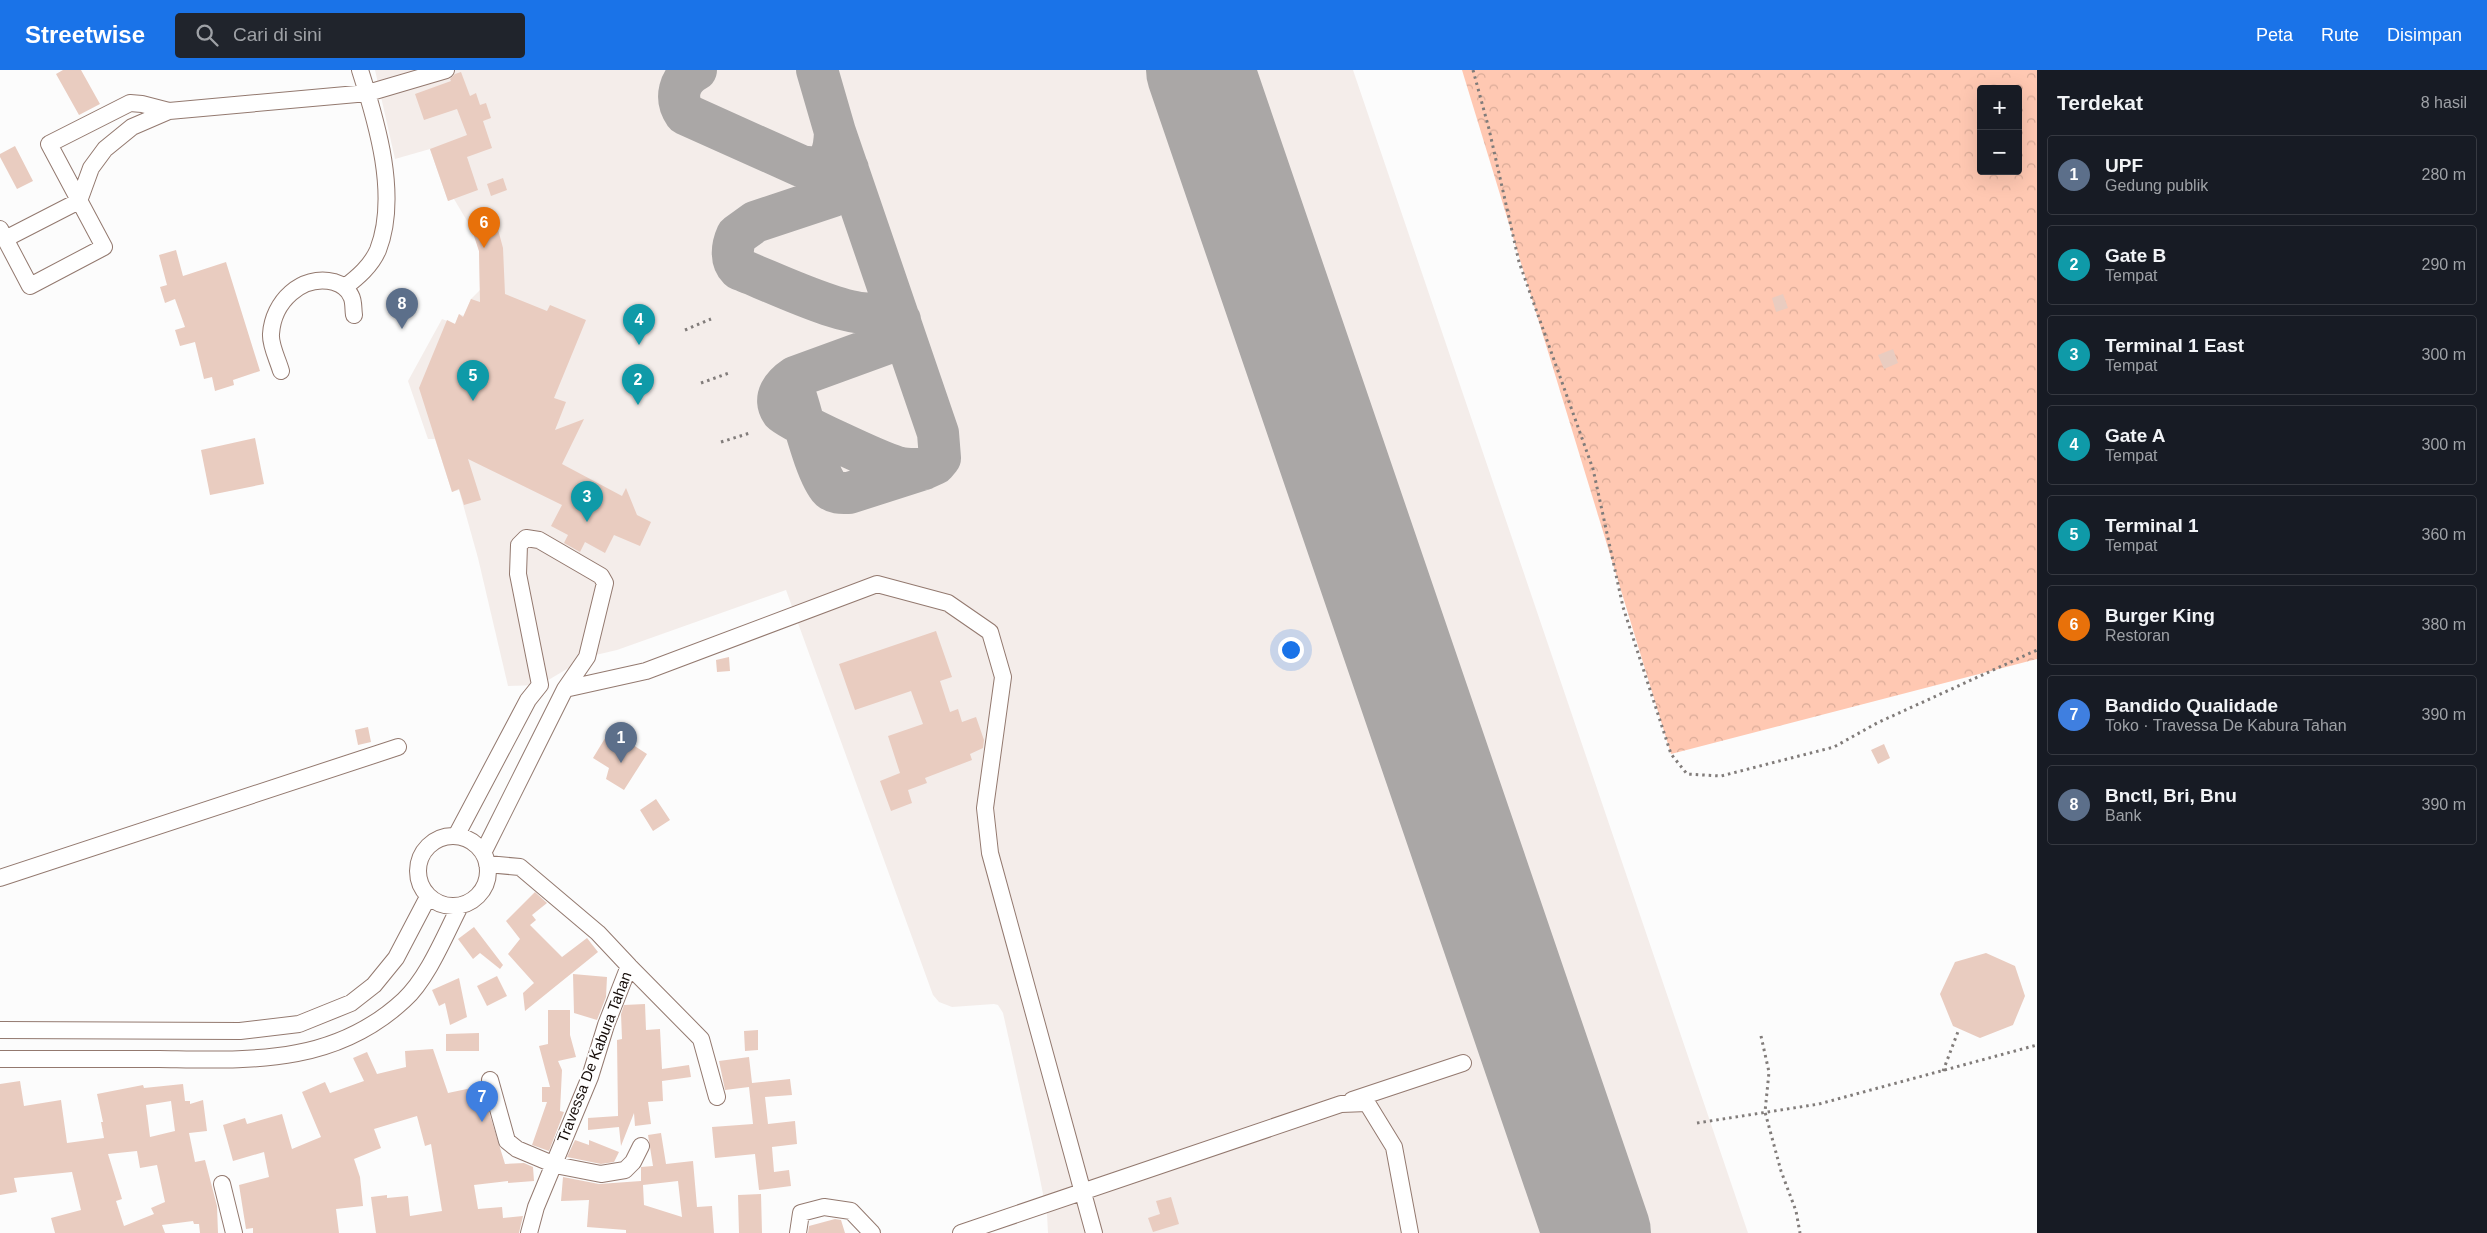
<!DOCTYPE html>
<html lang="id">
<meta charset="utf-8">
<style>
body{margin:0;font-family:Arial,sans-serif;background:#20242c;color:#f1f3f6}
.controls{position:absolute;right:15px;top:15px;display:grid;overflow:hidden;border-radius:5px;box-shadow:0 5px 20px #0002}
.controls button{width:45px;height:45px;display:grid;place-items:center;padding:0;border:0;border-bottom:1px solid #363941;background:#171b24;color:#f1f3f6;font:25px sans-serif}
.you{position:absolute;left:1290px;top:579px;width:18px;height:18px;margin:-12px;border:4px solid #fff;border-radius:50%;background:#1a73e8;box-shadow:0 0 0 8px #1a73e833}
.badge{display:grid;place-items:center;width:32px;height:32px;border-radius:50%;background:#1a73e8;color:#fff;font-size:16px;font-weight:700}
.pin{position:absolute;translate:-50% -41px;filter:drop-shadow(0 1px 2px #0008)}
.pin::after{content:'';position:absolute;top:26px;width:18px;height:15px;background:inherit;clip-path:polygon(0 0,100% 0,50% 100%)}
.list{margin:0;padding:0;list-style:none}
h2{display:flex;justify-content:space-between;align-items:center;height:65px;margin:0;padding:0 20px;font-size:21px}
h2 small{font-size:16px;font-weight:400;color:#9ea1a6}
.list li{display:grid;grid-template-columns:32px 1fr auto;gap:15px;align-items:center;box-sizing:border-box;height:80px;margin:0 10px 10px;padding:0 10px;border:1px solid #363941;border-radius:5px}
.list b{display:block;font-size:19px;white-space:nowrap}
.list p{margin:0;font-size:16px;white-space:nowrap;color:#9ea1a6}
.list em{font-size:16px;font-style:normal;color:#9ea1a6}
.icon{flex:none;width:28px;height:28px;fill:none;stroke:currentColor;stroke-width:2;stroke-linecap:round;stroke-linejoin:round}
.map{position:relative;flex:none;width:2037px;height:1163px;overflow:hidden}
header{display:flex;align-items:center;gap:30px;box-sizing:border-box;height:70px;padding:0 25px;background:#1a73e8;color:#fff}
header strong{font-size:24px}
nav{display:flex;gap:28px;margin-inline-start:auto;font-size:18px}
.search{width:350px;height:45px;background:#20242c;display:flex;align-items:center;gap:12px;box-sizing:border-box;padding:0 18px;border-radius:5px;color:#9ea1a6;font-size:19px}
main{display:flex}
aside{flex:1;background:#171b24}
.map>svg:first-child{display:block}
.built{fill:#f4edea}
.forest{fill:url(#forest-crowns);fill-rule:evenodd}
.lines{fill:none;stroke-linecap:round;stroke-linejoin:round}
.taxiway{stroke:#aaa7a6;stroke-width:42}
.runway{stroke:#aaa7a6;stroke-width:108}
.building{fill:#e9ccc0;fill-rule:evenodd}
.minor-casing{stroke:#93796f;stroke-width:18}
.path{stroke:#817c7a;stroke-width:3;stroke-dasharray:2.5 4;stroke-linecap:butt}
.minor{stroke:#fff;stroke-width:16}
.labels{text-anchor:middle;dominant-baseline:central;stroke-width:4;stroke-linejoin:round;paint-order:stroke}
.street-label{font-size:15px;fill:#160d09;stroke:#fff}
</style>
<header>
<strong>Streetwise</strong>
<div class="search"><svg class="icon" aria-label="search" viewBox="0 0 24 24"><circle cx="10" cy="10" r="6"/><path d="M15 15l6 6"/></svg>Cari di sini</div>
<nav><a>Peta</a><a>Rute</a><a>Disimpan</a></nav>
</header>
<main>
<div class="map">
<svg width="2037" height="1163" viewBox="0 0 2037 1163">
<defs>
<pattern id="forest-crowns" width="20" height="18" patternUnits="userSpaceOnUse" patternTransform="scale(1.25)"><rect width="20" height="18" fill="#ffc8b2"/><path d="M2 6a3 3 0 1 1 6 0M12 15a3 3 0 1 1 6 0" fill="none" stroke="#daab98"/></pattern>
</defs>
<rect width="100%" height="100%" fill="#fcfcfc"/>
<path class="built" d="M375,0h978l395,1163h-700l-1,-19 -8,-40 -36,-161 -5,-8 -4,-1 -42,3 -13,-5 -6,-7 -147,-405 -169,60 -30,7 -47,28 -32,1 -30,-128 -19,-68 -7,2 -17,-53h-7l-20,-58 34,-62 13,5 4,-10 5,2 7,-17 9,-9 -1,-39 -6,-20 -19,-32 -6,2 -18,-52 -35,10z"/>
<path class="forest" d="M1462,0h575v589l-366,95zM1981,19h37v82h-37z"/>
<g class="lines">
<path class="taxiway" d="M696,0c-17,9 -22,28 -11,44l116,52c27,6 33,-10 34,-34
M848,99l-6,19 -9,8 -78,26 -18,13c-5,11 -7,25 2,34 30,11 111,52 139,43 8,-3 10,-11 12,-18
M900,250l-3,16 -6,6 -96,35c-12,8 -23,21 -13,35 8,9 100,51 115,55 9,3 18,2 27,2
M796,327c7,21 20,77 34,92 6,5 12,4 19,4l75,-24 11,-5 5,-6 -2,-25 -103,-301 -18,-62"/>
<path class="runway" d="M1200,0l397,1163"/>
</g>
<path class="building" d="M63,0h18l19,34 -21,11 -23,-41z
M461,2l9,24 6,-3 4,12 6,-2 5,15 -8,3 9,27 -25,9 11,33 -30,11 -18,-52 37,-14 -10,-26 -33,11 -9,-26 36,-13 -1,-2 5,-5z
M15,76l18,35 -16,8 -17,-32v-3z
M503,108l4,12 -16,6 -4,-12z
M496,152l7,26 2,46 42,17 3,-6 36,15 -32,78 12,4 -11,28 29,-11 -22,45 60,32 4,-8 11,27 14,7 -11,24 -26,-11 -9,18 -20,-11 -5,10 -16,-9 4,-8 -17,-9 11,-21 -94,-46 13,41 -17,5 -5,-16 -7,3 -33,-104 28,-68 8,4 4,-10 4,3 8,-18 9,3 -1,-51 -7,-21z
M176,180l7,26 43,-14 34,109 -27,9 1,5 -19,6 -3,-14 -8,2 -9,-37 -15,4 -5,-16 10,-3 -10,-28 -10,4 -5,-16 7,-2 -8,-30z
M1783,224l5,14 -12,4 -4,-14z
M1893,279l5,14 -14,6 -6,-14z
M255,368l9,46 -54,11 -9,-45z
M936,561l16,46 -12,4 10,31 8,-3 4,13 14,-5 8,23 -1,8 -13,6 2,6 -47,18 2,5 -19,7 4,13 -21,8 -11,-30 20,-8 -12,-37 35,-12 -12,-33 -56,19 -16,-46z
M729,587l1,14 -13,1 -1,-12z
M368,657l3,15 -13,3 -3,-15z
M610,660l37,24 -23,36 -18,-11 3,-11 -16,-10z
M1884,674l6,14 -12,6 -7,-14z
M656,729l14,21 -17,11 -13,-21z
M535,822l12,11 -15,12 4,5 -6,5 32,32 25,-19 11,14 -73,59 -2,-18 11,-10 -26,-29 12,-15 -14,-18z
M474,857l29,38 -3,4 -20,-16 -7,6 -15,-20z
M1986,883l29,13 10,30 -12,29 -33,13 -27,-12 -13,-32 15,-32z
M573,904l34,3 -1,20 -9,23 -23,-7z
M497,906l10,20 -20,10 -10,-20z
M459,908l8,39 -17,8 -5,-22 -6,3 -7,-16z
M645,934l1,26 14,-1 2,40 27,-4 2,12 -29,4 1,20 -15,1 3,22 -16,2 -1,-13 -13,33 -2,-19 -31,3v-12l30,-2 -1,-76 5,-1 -1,-25 3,-9z
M548,940h22v25l6,22 -18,4 4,9 -2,41 4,1 -15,39 -17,-6 15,-43h-5v-15h8l-11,-41 9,-2z
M758,960v20l-13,1 -1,-20z
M479,963v18h-33v-17z
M433,979l15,44 33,-7 24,78 19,-1 9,4 1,14 -26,2v-2l-34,4 4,24 24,-2 1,11 20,-2 -4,17h-143l-5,-36 16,-2v3l21,-2 2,20 32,-5 -11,-67 -6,2 -8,-30 -43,13 7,19 -27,11 6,18 3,29 -27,3 3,24h-86v-5l-7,1 -7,-44 30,-8 -5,-25 -31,9 -10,-36 22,-7 2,6 35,-10 10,35 29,-12 -19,-45 23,-10 5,11 34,-12 -11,-23 14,-6 10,22 29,-7 -1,-16z
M749,987l3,26 38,-4 2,16 -27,2 3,27 27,-3 2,23 -25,3 2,25 15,-2 2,16 -32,4 -4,-36 -40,4 -3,-31 41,-3 -4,-37 -24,3 -6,-29z
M20,1011l4,25 37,-6 6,43 37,-5 -3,-16h2l-6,-28 46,-9 1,3 39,-4 2,17h5v3l13,-4 4,31 -18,2 6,29 10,-2 12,46 1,27h-18l-1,-9h-5l-1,-3 -31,4 3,8h-110l-4,-15 30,-8 -9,-38 -58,6 3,14 -17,3v-111zM171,1031l4,30 -25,6 -4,-32zM137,1081l3,17 17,-3 8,37 -14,6 3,6 -30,12 -8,-25 6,-2 -14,-45z
M661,1063l5,31 27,-3 4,46 15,-1 2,27h-88v-3l-39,-3 2,-27 -28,1 2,-24 36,7 42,-3v-14l12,-1 -5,-31zM678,1111l4,36 -38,-12 -1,-20z
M575,1070l14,5v-5l30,12 -5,10 -13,2 -34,-7z
M761,1124l1,39h-23l-1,-38z
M1171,1127l8,27 -26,8 -5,-14 12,-4 -4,-13z
M835,1149l6,1 4,13h-37l1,-7z"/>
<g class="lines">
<defs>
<path id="minor" d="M0,159l30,57 74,-39 -55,-103 81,-41 12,1 27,7
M5,169l74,-38 12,-33 14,-19 27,-22 37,-16 199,-18 78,-23
M345,217c13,-10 26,-21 33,-37 21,-54 -1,-127 -18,-180
M281,301c-3,-11 -11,-26 -10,-37 2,-32 30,-60 63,-52 7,2 14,7 17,14 3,5 2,13 3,19
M565,619l81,-18 231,-87 71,19 42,29 13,45 -18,131 5,45 104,380
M456,766l72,-136 12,-15 -22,-111 1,-29 7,-7 13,2 62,36 4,7 -18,74 -22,32 -82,164
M418 801a35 35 0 1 1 70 0a35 35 0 1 1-70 0Z
M487,794l33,3 78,66 31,33 -23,59 -16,52 -54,130 -7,26
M0,808l398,-131
M629,896l72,73 16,58
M0,960l240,1 59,-7 52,-21 23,-18 22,-27 32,-61
M0,989c53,0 106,0 159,0 90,1 174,7 245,-59 24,-22 41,-65 56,-94
M490,1010l17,61 10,8 38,16 46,9 24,-4 8,-8 8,-16
M1352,1030l111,-37
M222,1114l12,49
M798,1163l3,-20 23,-6 27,4 21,22
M961,1163l380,-129 26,-1 27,44 16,86"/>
</defs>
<use href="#minor" class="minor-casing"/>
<path class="path" d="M1473,0l16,59 30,133 74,207 30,138 48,147 16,20 34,2 113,-29 43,-24 160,-73
M685,260l26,-11
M701,313l28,-10
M721,372l29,-9
M1761,966l8,36 -4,40 16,59 15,40 4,22
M1943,1001l16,-42
M1697,1053l122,-19 218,-59"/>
<use href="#minor" class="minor"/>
</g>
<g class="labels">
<g class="street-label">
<text transform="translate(594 987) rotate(-69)">Travessa De Kabura Tahan</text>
</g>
</g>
</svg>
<div class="controls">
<button>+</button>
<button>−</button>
</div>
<div class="you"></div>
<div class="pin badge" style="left:621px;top:693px;background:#5c6f8a">1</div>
<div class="pin badge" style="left:638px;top:335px;background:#0f9aa8">2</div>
<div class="pin badge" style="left:587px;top:452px;background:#0f9aa8">3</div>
<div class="pin badge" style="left:639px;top:275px;background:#0f9aa8">4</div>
<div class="pin badge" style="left:473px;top:331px;background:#0f9aa8">5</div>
<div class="pin badge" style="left:484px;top:178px;background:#e8710a">6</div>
<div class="pin badge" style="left:482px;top:1052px;background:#3f7fe0">7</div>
<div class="pin badge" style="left:402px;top:259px;background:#5c6f8a">8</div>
</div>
<aside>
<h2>Terdekat<small>8 hasil</small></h2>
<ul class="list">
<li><span class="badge" style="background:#5c6f8a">1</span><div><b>UPF</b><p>Gedung publik</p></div><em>280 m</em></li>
<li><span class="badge" style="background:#0f9aa8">2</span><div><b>Gate B</b><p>Tempat</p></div><em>290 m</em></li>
<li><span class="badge" style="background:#0f9aa8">3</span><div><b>Terminal 1 East</b><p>Tempat</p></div><em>300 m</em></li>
<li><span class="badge" style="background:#0f9aa8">4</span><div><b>Gate A</b><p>Tempat</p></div><em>300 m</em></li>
<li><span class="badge" style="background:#0f9aa8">5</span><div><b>Terminal 1</b><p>Tempat</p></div><em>360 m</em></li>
<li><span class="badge" style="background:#e8710a">6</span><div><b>Burger King</b><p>Restoran</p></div><em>380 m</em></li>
<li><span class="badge" style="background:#3f7fe0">7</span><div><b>Bandido Qualidade</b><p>Toko · Travessa De Kabura Tahan</p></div><em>390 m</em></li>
<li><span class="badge" style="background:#5c6f8a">8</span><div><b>Bnctl, Bri, Bnu</b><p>Bank</p></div><em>390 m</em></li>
</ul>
</aside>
</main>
